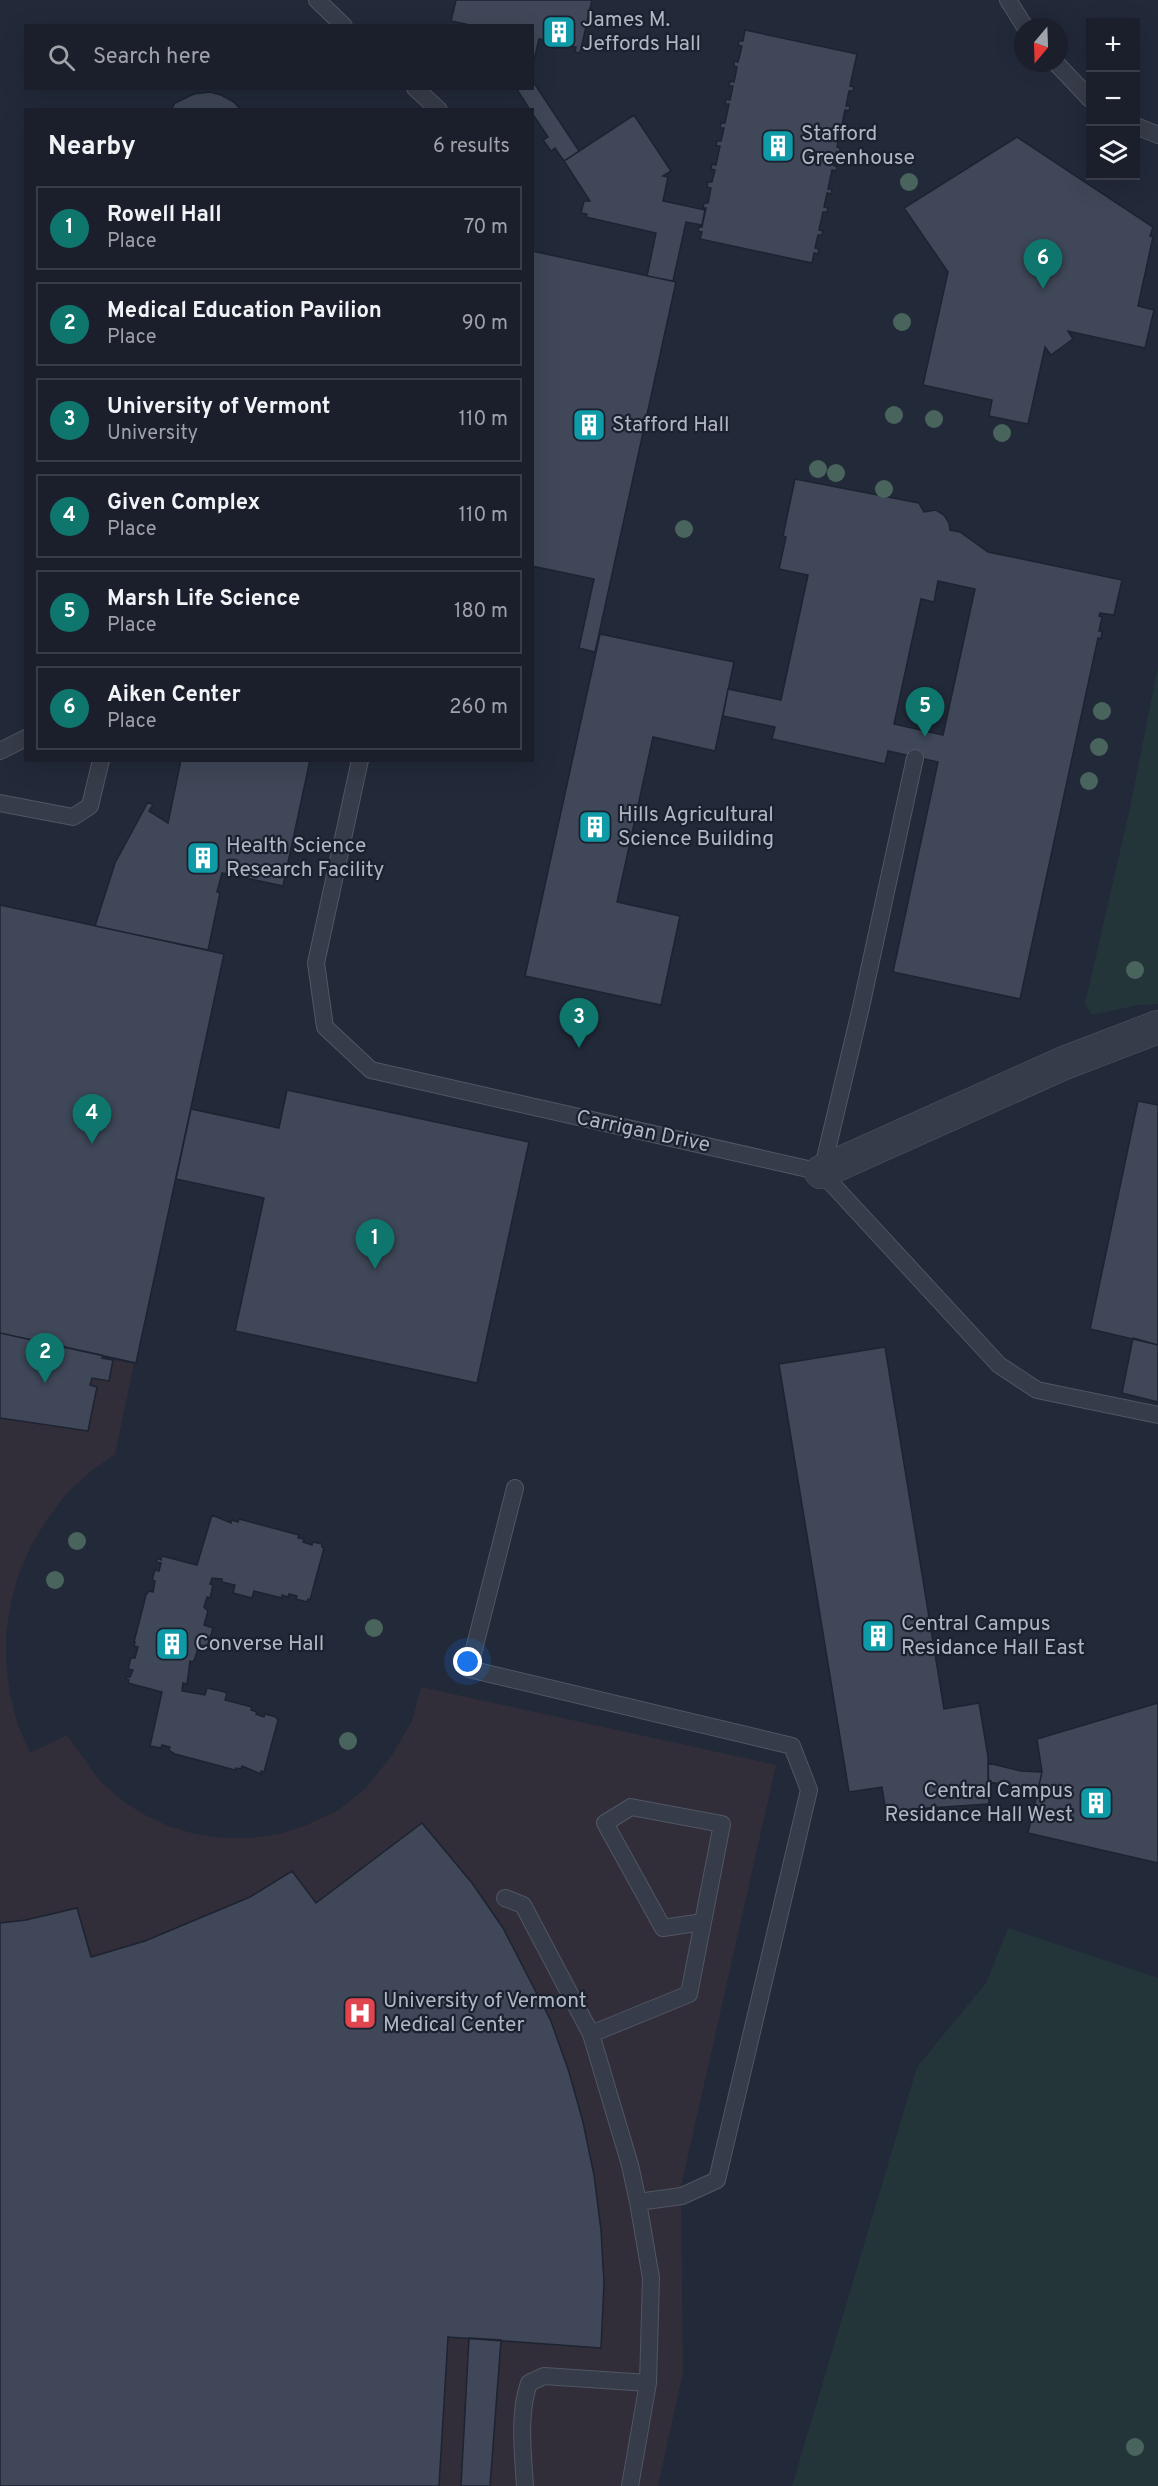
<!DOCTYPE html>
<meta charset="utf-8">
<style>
body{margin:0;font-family:Overpass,sans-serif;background:#272c37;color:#f1f3f6}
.controls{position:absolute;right:18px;top:18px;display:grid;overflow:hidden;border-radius:0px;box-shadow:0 6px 24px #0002}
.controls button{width:54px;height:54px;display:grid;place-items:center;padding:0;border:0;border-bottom:2px solid #383d47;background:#1a1f2b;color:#f1f3f6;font:30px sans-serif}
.compass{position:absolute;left:1014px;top:18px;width:54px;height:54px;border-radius:50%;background:#1a1f2b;box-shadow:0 6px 24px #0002;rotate:199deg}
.you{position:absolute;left:468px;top:1662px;width:21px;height:21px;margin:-15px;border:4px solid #fff;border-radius:50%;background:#1a73e8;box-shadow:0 0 0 9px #1a73e833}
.badge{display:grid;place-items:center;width:39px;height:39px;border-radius:50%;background:#0f766e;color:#fff;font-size:20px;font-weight:700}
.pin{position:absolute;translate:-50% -50px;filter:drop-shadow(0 2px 3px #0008)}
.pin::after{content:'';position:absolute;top:32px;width:21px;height:18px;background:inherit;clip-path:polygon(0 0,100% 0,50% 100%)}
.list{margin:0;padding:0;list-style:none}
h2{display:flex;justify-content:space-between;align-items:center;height:78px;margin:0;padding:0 24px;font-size:26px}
h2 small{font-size:20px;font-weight:400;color:#9fa2a9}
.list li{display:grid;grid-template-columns:39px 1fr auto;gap:18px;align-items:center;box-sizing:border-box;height:84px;margin:0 12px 12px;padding:0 12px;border:2px solid #383d47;border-radius:0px}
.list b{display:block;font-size:22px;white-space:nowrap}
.list p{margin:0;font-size:20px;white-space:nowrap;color:#9fa2a9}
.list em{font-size:20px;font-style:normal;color:#9fa2a9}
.icon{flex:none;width:33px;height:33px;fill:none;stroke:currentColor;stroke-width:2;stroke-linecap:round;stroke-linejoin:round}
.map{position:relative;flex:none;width:1158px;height:2486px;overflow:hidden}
.search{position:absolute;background:#1a1f2b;box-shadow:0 6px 24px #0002;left:24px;top:24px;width:510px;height:66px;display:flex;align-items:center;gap:15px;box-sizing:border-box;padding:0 21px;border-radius:0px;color:#9fa2a9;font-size:22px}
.panel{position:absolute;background:#1a1f2b;box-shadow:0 6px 24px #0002;left:24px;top:108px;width:510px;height:654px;border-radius:0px}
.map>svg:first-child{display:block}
.medical{fill:#312e3a}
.green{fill:#24353a}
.building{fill:#3f4758;stroke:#1d2330;stroke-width:1.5;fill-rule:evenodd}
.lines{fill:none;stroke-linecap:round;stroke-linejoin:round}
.service-casing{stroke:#515664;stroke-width:18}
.minor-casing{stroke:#515664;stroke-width:34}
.service{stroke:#363c49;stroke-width:16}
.minor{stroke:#363c49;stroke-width:33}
.tree{fill:#49645c}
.labels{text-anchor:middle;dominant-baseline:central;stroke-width:4.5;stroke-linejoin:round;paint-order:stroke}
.poi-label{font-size:21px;fill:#b1b6c5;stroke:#1b212e;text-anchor:start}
.street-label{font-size:21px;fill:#b1b6c5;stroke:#1b212e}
</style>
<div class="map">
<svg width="1158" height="2486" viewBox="0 0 1158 2486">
<rect width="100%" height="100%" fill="#222939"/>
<path class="medical" d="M0,1335l134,29 -19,90 -25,18 -23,21 -19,25 -16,26 -13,28 -8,30 -5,31v31l4,31 8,30 12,28 37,-18 32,45 21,19 23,15 25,12 27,8 28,4h28l28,-4 25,-8 33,-15 28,-22 27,-34 20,-34 9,-34 355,78 -95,422 2,185 -25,114h-658z"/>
<path class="green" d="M1158,666v338l-20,1 -46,10 -7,-11 45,-196z
M1008,1928l150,50v508h-366l125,-419 69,-84z"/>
<path class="building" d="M456,0h136l-12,53 -5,-1 1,-5 -37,-8 -7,30v-43h-57l-24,-5z
M745,30l112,24 -7,32 4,1 -1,4h-4l-3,15h4l-1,5 -4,-1 -3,14 4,1 -1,5 -4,-2 -4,19 3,1v4h-4l-3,13 4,2 -1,4 -4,-1 -4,19h4l-1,5 -4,-1 -3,14 4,1 -1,4h-4l-4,18 4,1 -1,4h-4l-3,13 4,1 -1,5 -4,-1 -2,10 -112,-24 2,-7 -4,-1 1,-5 3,1 4,-19h-3l1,-5h4l3,-15 -4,-1 1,-5h4l3,-12 -4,-1 1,-5 4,1 4,-19h-4l1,-5h4l3,-13h-4l1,-5h4l4,-19h-4l1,-5 4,1 3,-14h-4l1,-5 4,1 3,-15 -3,-1v-5l4,1 4,-16 -4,-1 1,-4h4z
M532,80l47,71 -15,10 -9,-13 -4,3 -8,-11 5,-3 -16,-24v-3h-2l-14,-22h16z
M210,92l11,3 13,7 7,8h-70l4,-7 19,-9z
M634,115l37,56 -8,5 5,1 -5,24 42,9 -3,15 -16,-3 -13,59 -26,-5 9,-43 -70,-16 1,-3 -6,-1 3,-12h6l-26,-40z
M1017,137l136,90 -3,9 3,1 -15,69 16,4 -9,38 -77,-17 5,8 -22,16 -6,-8 -17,77 -39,-8 3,-16 -69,-15 25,-113 -44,-64z
M532,251l144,31 -81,370 -16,-4 15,-69 -62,-13z
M795,479l124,24 5,9 12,-2 8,5 5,8 1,7 10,2 28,20 134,28 -8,35 -14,-2 -1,3 3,1 -3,14h3l-1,8 -3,-1 -78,361 -127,-27 45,-210 -50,-11 -3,13 -54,-12 -59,-13 3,-12 -52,-11 5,-27 53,11 27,-125 -29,-6 7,-32 -3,-1zM938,581l37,8 -32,146 -49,-11 27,-125 13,3z
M600,634l134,28 -19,89 -62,-14 -36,165 63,14 -19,89 -136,-29z
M181,760h129l-27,126 -61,-13 -5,19 3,1 -12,57 -113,-24 20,-63 33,-61 5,3 -4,6 19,12z
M0,905l224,49 -88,409 -136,-30z
M287,1090l242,52 -52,241 -242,-52 29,-133 -88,-19 15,-70 88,19z
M1138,1101l20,4v240l-68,-16z
M0,1333l102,22v3l11,2 -4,21 -17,-3 -2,7 7,2 -9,44 -88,-13z
M1133,1338l25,7v57l-36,-9z
M885,1347l59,362 35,-6 9,54 1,47 -76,5 -27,4 -4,-26 -33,5 -70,-428z
M212,1515l19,8 1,-3 6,2 1,-3 60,16 -1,3 6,1 -1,3 9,3 1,-3 9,2v3l2,1 -14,52 -2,-1 -1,3 -11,-3 1,-3 -8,-2 -1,3 -6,-2v3l-28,-7 -2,7 -19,-5 2,-8 -13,-3v-3l-10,-1 -2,6 3,1 -3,13 -3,-1 -3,10 4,4 -4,14 9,3 -3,10 -3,9 -8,-2 -4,13 -2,4 -3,-1 -3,23 -4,-1 -1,8 23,4 2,-7 14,3 6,2 -2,7 27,7 -1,3 6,2 -1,2 8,3 1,-3 11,3 2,3 -14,52 -3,-1v3l-19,-8 -1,3 -5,-1 -1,2 -60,-16 -6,-4 1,-3 -8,-2 -1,3 -11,-2 12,-54 -34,-9 1,-3 -3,-1v-2h4l3,-7 -5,-1 3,-11h4l3,-11 -4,-1 1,-4h-1l12,-47 3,-4 4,1 2,-11 -3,-1 3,-10 4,1 2,-8 -5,-1 2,-4 3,2 1,-4 35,9z
M1158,1703v160l-130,-30 14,-61 -5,-33z
M988,1763l33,8 21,1 -4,17 -50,-7z
M422,1823l50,60 31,45 48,93 18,51 14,50 11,53 7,55 3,53 -3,65 -153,-11 -9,149h-439v-563l26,-3 51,-12 14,49 54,-16 105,-44 42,-26 24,32z
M469,2338l32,2 -11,146h-29z"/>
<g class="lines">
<defs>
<path id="service" d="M317,0l27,26
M1008,0l17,27
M1056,63l34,36
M415,88l24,22
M1136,126l22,9
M0,751l26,-13
M360,760l-44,203 9,64 46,43 450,102 178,193 38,25 121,25
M0,803l73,14 17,-11 11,-46
M822,1171l39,-164 54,-249
M515,1488l-46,181 323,77 17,44 -92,390 -35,16 -44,6
M505,1898l18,7 68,129 39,131 8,37 13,76 -3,105 -18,103
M591,2034l98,-40 33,-170 -91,-17 -26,16 58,105 40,-6
M525,2486c-2,-33 -7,-71 4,-103l15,-7 104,7"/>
<path id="minor" d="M821,1172l243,-109 94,-36"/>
</defs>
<use href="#service" class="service-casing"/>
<use href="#minor" class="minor-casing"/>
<use href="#service" class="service"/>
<use href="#minor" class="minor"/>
</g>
<g class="tree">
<circle cx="909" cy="182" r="9"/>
<circle cx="902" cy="322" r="9"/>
<circle cx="894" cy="415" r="9"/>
<circle cx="934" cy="419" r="9"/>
<circle cx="1002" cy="433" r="9"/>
<circle cx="818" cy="469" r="9"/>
<circle cx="836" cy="473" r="9"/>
<circle cx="884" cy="489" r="9"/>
<circle cx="684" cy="529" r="9"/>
<circle cx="1102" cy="711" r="9"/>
<circle cx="1099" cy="747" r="9"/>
<circle cx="1089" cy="781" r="9"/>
<circle cx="1135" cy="970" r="9"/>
<circle cx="77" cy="1541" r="9"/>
<circle cx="55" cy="1580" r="9"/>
<circle cx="374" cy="1628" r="9"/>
<circle cx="348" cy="1741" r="9"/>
<circle cx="1135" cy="2447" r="9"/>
</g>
<defs>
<symbol id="building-square" viewBox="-11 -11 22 22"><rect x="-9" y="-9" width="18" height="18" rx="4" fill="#0f9aa8" stroke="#1b212e"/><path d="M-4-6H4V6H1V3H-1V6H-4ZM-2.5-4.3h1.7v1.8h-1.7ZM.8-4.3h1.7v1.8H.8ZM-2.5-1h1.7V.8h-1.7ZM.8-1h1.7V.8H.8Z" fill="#fff"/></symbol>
<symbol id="hospital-square" viewBox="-11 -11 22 22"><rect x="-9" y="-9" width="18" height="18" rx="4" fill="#e0444e" stroke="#1b212e"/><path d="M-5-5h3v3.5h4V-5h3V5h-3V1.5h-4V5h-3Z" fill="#fff"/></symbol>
</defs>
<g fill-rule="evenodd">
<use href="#building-square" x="540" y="13" width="38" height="38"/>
<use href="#building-square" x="759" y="127" width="38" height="38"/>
<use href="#building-square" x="570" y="406" width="38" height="38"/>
<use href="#building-square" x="576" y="808" width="38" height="38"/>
<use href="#building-square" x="184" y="839" width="38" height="38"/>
<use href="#building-square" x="859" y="1617" width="38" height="38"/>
<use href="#building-square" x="153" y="1625" width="38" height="38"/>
<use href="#building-square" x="1077" y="1784" width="38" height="38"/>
<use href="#hospital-square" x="341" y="1994" width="38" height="38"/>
</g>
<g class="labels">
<g class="poi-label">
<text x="582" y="20">James M.<tspan x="582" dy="24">Jeffords Hall</tspan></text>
<text x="801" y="134">Stafford<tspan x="801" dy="24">Greenhouse</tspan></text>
<text x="612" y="425">Stafford Hall</text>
<text x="618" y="815">Hills Agricultural<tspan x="618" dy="24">Science Building</tspan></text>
<text x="226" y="846">Health Science<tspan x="226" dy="24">Research Facility</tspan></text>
<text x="901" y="1624">Central Campus<tspan x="901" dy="24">Residance Hall East</tspan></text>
<text x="195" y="1644">Converse Hall</text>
<text x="1073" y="1791" text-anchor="end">Central Campus<tspan x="1073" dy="24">Residance Hall West</tspan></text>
<text x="383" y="2001">University of Vermont<tspan x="383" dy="24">Medical Center</tspan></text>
</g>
<g class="street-label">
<text transform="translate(643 1132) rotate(12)">Carrigan Drive</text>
</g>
</g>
</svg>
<div class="controls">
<button>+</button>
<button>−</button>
<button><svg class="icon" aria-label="layers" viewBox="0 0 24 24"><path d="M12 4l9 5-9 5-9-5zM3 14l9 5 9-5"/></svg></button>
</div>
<svg class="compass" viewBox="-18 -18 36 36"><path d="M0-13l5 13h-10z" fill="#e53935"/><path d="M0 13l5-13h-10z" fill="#9fa2a9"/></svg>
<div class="you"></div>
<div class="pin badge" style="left:375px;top:1269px">1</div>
<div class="pin badge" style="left:45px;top:1383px">2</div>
<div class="pin badge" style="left:579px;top:1048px">3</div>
<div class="pin badge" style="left:92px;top:1144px">4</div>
<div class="pin badge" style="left:925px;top:737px">5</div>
<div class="pin badge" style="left:1043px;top:289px">6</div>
<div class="search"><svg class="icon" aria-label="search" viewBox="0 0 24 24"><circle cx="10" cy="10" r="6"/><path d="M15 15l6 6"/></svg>Search here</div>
<section class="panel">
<h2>Nearby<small>6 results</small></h2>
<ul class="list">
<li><span class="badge">1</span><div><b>Rowell Hall</b><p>Place</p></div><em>70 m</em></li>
<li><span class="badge">2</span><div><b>Medical Education Pavilion</b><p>Place</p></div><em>90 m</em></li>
<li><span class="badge">3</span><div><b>University of Vermont</b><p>University</p></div><em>110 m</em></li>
<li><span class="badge">4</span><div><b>Given Complex</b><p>Place</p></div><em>110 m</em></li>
<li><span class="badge">5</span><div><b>Marsh Life Science</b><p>Place</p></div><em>180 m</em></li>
<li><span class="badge">6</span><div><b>Aiken Center</b><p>Place</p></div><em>260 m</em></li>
</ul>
</section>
</div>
